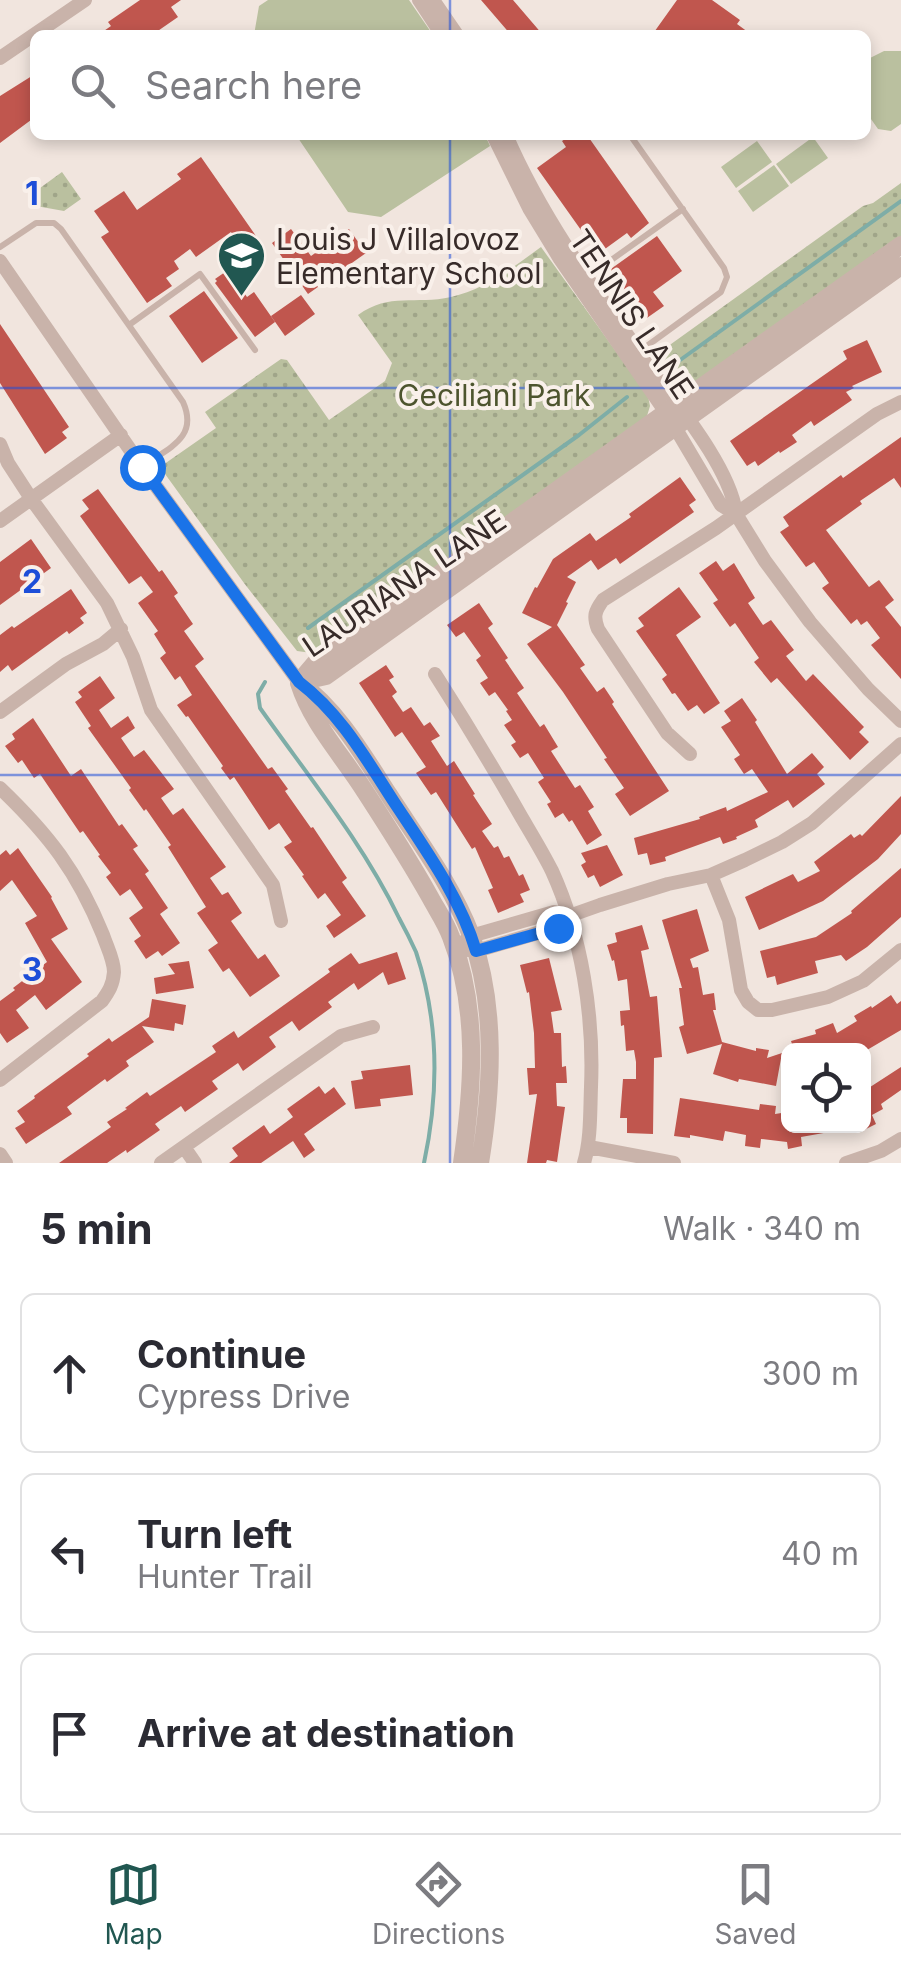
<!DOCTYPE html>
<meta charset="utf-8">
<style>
body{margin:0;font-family:Inter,sans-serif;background:#f7f7f7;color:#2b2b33}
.controls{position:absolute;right:30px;bottom:30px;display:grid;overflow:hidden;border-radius:15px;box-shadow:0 5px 15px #0003}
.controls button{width:90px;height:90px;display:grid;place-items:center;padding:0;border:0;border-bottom:2px solid #e1e1e2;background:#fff;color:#2b2b33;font:50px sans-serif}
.stop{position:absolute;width:30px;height:30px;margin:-22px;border:8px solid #1a73e8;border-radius:50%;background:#fff}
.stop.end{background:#1a73e8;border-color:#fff;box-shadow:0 2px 10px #0008}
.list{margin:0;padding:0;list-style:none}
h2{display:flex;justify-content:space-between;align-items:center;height:130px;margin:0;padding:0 40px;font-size:42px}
h2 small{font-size:32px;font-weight:400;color:#7c7c81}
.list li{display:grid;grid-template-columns:65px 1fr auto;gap:30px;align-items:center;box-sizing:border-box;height:160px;margin:0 20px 20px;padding:0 20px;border:2px solid #e1e1e2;border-radius:15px}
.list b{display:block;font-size:38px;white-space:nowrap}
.list p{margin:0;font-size:32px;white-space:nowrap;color:#7c7c81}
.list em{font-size:32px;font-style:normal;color:#7c7c81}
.icon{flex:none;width:55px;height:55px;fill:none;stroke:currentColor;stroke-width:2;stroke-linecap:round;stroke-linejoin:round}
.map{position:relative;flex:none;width:901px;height:1163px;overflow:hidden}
.search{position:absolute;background:#fff;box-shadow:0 5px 15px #0003;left:30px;right:30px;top:30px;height:110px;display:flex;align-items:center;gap:25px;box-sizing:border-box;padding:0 35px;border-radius:15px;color:#7c7c81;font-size:38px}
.sheet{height:670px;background:#fff}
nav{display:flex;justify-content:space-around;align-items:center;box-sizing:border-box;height:140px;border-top:2px solid #e1e1e2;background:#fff;font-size:28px;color:#7c7c81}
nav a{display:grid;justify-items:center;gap:5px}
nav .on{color:#215751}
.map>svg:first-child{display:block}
.green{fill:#bac09f}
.park{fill:url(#park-dots)}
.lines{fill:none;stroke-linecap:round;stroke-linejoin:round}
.stream{stroke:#7eada7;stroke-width:4}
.building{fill:#c0564e}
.service{stroke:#c9b3aa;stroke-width:6}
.minor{stroke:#c9b3aa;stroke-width:14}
.tertiary{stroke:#c9b3aa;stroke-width:18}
.route{stroke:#1a73e8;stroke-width:12}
.grid{fill:none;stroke:#1d4ed8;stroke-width:2.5;stroke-opacity:0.55}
.labels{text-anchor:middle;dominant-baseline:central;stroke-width:8;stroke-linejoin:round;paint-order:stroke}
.poi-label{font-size:30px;fill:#372b29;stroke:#f9f0ea;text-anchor:start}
.street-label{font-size:30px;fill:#372b29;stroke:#f9f0ea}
.park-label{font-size:30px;fill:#4d542e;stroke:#f9f0ea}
.grid-label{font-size:32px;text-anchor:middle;font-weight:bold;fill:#1d4ed8;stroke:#f9f0ea;stroke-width:8;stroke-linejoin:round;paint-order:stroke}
</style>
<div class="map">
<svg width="901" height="1163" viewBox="0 0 901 1163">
<defs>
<pattern id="park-dots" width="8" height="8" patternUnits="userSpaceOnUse" patternTransform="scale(2.5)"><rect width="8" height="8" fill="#bac09f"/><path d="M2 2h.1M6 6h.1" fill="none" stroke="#a0a589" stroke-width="1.8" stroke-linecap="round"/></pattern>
</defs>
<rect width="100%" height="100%" fill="#f1e5de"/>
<path class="green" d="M268,0h141l24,35h-179l5,-29z
M884,51h17v73l-10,7 -13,-2 -12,-17v-52z
M296,135h189l5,11 -109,71 -33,-5z
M813,137l15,21 -37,26 -15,-20z
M757,141l15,21 -36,26 -15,-21z
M774,165l15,21 -36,26 -15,-21z"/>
<path class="park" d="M62,172l19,27 -17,12 -28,-5 -7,-10z
M901,183v54l-207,147c-24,7 -29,-10 -41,-27l210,-151 10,-3z
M541,247l107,149 2,10 -3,10 -330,235 -5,2 -15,-2 -53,-68 -84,-116 56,-39 -11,-16 76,-53 6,1 42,60 56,-39 7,-18 -34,-48c32,-23 57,-10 93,-18 35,-8 61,-29 90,-50z"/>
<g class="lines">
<path class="stream" d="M676,363l225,-162
M308,628l271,-193 48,-38
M265,682l-7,12 2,14c48,68 103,135 139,210 6,11 12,23 17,34 23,69 23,141 8,211"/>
</g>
<path class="building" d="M140,0h41l-10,7 7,10 -26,18h-54l13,-9 -3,-4z
M481,0h32l30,35h-32z
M677,0h35l28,20 -3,4 15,11h-100z
M35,74v43l-35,26v-47z
M571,135h16l62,88 -18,15 -4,-5 -29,21 -61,-86 29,-21 -4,-6z
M201,157l55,79 -15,11 -10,-15 -35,25 -6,-8 -16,12 5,8 -13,9 6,8 -25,17 -46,-66 8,-5 -15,-21 30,-20 13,19 44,-31 -4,-5z
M291,229l20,27 38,-27 17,24 -58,41 -36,-51z
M657,236l25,35 -29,21 11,14 -20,14 -36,-49z
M228,270l19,27 7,-5 21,30 -20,15 -40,-54 2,-2 -2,-2z
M204,291l34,47 -36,25 -33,-47z
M301,295l14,19 -30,22 -14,-20z
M0,324l69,103 -7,5 5,6 -22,16 -45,-71z
M867,340l15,32 -30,14 2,2 -8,4 6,8 -38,26 -3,-5 -19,14 5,7 -17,11 -1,-2 -21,15 -3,-5 -8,5 -17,-25 117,-82 -4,-8z
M901,437v51l-7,-10 -34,23 2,3 -36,26 43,57 10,-7 15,20 -9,7 16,20v52l-30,-34 9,-7 -13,-17 -6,4 -4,-6 -6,5 -29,-36 7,-5 -15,-21 -8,5 -26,-35 9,-6 -6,-9 58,-42 2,3z
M680,477l16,23 -7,5 5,7 -74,52 -4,-6 -18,12 -7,-10 -24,17 9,5 -10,20 2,1 -11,22 28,40 -5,3 17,24 7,-5 10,15 -2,2 57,87 -39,25 -15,-22 9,-6 -20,-29 3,-1 -44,-66 -36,-48 25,-17 -30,-14 13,-26 2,1 16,-29 37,-26 6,8 35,-24 -2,-3z
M98,489l61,83 3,-2 16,23 -4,3 19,28 -9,7 20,28 -9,7 73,103 4,-2 16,22 -3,2 26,37 2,-1 34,51 -5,4 24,34 -32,22 -8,-12 15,-11 -16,-22 -7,6 -16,-23 2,-1 -20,-28 8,-5 -13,-19 -10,7 -35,-53 -4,3 -9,-12 2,-2 -35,-50 -2,1 -9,-12 15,-10 -12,-19 -5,4 -15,-22 6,-5 -12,-19 4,-3 -20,-28 15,-11 -12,-16 -12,8 -49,-68 9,-7 -7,-9z
M31,539l20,29 -51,37v-43z
M716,561l7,10 11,-8 21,35 -7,5 15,22 8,-5 23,30 -8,6 20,25 7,-7 51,53 -5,5 10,10 -19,18 -73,-82 -6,5 -17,-21 5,-4 -24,-35 -5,4 -17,-24 5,-3 -19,-27z
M679,587l22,30 -25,18 44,68 -16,11 -7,-9 -9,6 -13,-18 -3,1 -10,-15 5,-4 -31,-44 8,-5 -6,-8z
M71,589l16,24 -7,5 4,5 -15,11 -2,-3 -55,40 -4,-6 -8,7v-37l12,-9 2,2z
M479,603l14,21 -5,4 20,30 -3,2 19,28 -7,5 23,34 4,-3 14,23 -7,4 24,37 5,-3 14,22 -6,4 14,24 -15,10 -15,-25 -3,2 -6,-9 -8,5 -8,-14 4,-2 -13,-20 6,-4 -16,-25 -8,5 -9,-13 5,-3 -12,-17 8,-5 -6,-9 2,-1 -13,-18 -6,4 -9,-13 8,-5 -12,-18 5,-4 -17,-24 -8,5 -9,-12z
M386,665l8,12 -5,3 8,12 -5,4 11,16 8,-5 13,19 6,-4 10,14 -9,5 16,25 7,-5 21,33 -2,1 19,29 -10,7 12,17 4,-2 6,12 5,-2 10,20 4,-2 7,16 -10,4 4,8 -26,11 -10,-23 5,-2 -18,-41 -3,2 -36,-57 -5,3 -15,-22 10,-6 -24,-35 -7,5 -36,-54z
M100,676l15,22 -16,12 12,18 17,-12 7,12 -14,10 13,19 10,-7 30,39 -13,9 12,17 10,-7 43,59 -16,11 12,17 6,-3 14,21 -11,8 27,38 7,-5 15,22 -30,21 -21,-29 -6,4 -15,-22 10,-7 -21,-30 9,-6 -38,-60 3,-2 -25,-36 -2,2 -15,-21 2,-2 -43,-60 3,-2 -16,-24 7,-5 -4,-5z
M742,698l15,22 -2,2 32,52 25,-21 12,14 -7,7 8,10 -32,24 -5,-8 -33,20 3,7 -22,10 1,2 -14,5 -3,-7 -55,20 1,4 -16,4 -3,-12 -9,2 -4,-17 66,-19 -1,-2 27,-10 1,4 41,-19 -16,-23 -8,5 -10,-15 6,-4 -19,-28 10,-6 -7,-10z
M33,718l38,58 10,-7 38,57 3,-2 16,22 -5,3 16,22 -4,3 23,34 -8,6 20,29 -18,13 -4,-5 -12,8 -12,-18 7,-5 -12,-18 14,-10 -13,-19 -10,7 -14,-19 5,-4 -13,-17 2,-1 -17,-24 -3,2 -40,-59 -6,4 -12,-18 -4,3 -13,-17 10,-7 -3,-5z
M901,796v38l-23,25 -55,42 -64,29 -14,-33 48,-23 5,8 22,-11 -6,-9 37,-28 3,4 6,-4 2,2z
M607,845l16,30 -23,12 -6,-12 -6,3 -7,-13 5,-3 -5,-9z
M18,848l34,49 -1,1 17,31 -17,10 31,43 -36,28 -11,-15 -19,15 13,18 -22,15 -7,-10v-32l15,-11 -2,-2 34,-26 -22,-39 12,-7 -25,-36 -12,11v-36l6,-5 4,5z
M901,868v49l-34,30 -21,14 -5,-6 -26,6 3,12 -21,6 -20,6 -2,-9 -8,2 -7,-27 56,-14 36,-24 -1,-2z
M697,909l12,42 -19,8 3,9 5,-1 5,28 11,-2 2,17h-3l9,32 34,9v-3l13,2 -2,8 15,-5 -6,33 -37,-7 -1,3 -25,-8 9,-30 -35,10 -8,-27 5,-2 -5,-37h3l-20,-68z
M642,925l7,24 -8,2 9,46 7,-1 5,61 -8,1 -1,76 -26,-1v-15h-7l3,-39h13v-17l-2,-12 -8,1 -2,-26 -3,1 -1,-15 10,-1 -3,-31 -9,2 -4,-21 -2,1 -5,-16 10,-3 -2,-9z
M397,952l9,27 -18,6 -5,-13 -25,18 -4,-7 -26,19 4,5 -33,24 -7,-10 -23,16 7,10 -33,24 -5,-8 -26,18 6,8 -33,23 -4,-6 -26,18 5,6 -33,23 -1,-3 -19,13h-48l52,-36 -4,-5 20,-13 -2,-1 22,-16 3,4 66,-44 -4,-6 22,-15 4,7 92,-66 -2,-3 23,-16 8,11z
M549,958l13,52 -11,2 3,21h7l1,34 4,-1 1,17h-11l1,23 8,1 -8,55 -10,-2 -1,3h-19l10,-69 -8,1 -2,-27h8l-1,-35 -5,-41 -2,1 -7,-28z
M189,961l5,27 -38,6 -2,-16 21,-4 -7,-10z
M891,995l6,9 4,-3v29l-34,20h-73l-3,-9 25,-7 -1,-4 18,-7 4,10 20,-12 -3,-5 17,-10 1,2z
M152,999l34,6 -3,20 -8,-2 -1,8 -32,-5 12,16 -28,19 3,5 -22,16 -2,-3 -38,28 5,7 -46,30 -11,-16 10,-6 -8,-11 18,-13 -1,-2 55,-40 -2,-2 22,-16 3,4 37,-25z
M410,1065l3,30 -33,4 1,7 -26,3 -4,-28 12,-2 -2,-8z
M901,1067v23l-20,14 2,5 -11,6 4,9 -12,6v-39z
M319,1086l6,8 9,-7 12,17 -42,30 11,16 -11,8 -11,-17 -32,22h-32l9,-7 -6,-8 32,-23 6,9 23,-17 -6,-8z
M680,1098l79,12 1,-6 16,2 -1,8 13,-2v14h46l1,5 -34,6 1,9 -14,3 -1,-7 -26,-3 -1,9 -15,-2 1,-11 -21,-4 -2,10 -33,-6v3l-16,-2z"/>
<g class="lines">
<path class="service" d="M630,135l94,133 3,9 -6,15 -81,59
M0,247l36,-24h18l7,6 122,173c16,36 -15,46 -40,64
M586,278l97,-69
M129,325l71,-51 55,76"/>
<path class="minor" d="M419,0l23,35
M433,0l24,35
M0,58l85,-58
M493,135l36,73 31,51 107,155
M506,135c35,81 86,151 137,222 28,40 88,110 93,157
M0,261l142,206 157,215
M676,429l45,76 15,9 29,47 45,61 58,67 33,32
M0,444l8,19 24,37 75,103 26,54 18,53 122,175 8,36
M0,521l121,-86
M435,674c30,47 59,95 87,144 10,17 21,35 30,53 30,66 42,145 39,216 -1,26 0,52 -7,76
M0,712l66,-48 37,-20 18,-15
M690,754l-23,-21 -69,-104c-5,-13 -3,-18 5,-29l113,-72 161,-114 24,-12
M0,788c49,47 77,83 103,147 4,12 11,25 11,37 -1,13 -5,19 -12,29l-102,79
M711,875l18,45 12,70 7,12 10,8h14l56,-13 35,-16 38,-31
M465,941l6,-5 83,-24 15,4
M455,948l21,3 82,-24 11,-11 31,-11 68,-21 43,-9 34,-15 37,-18 30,-19 89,-79
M184,1147l11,16
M589,1147l85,16
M0,1154l6,9
M161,1163l180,-127 32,-9
M846,1163l35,-12 20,-12"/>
<path class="tertiary" d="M299,682l17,-20 585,-417
M299,682l27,-6 575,-410
M299,682c40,30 64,73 90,113 29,45 63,90 82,140 26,72 21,154 9,228
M299,683c13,41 44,73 67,110 22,34 44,68 64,104 7,13 16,26 21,40 28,72 22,151 11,226"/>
</g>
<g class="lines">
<path class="route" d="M142,467l157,215c42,32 67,77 95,120 31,47 66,95 82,149l82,-23"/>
</g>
<path class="grid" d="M450,0v35M450,135v1028M0,388h901M0,775h901"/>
<defs>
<symbol id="school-pin" viewBox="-11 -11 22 30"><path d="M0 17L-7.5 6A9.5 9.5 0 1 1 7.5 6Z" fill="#215751" stroke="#f9f0ea"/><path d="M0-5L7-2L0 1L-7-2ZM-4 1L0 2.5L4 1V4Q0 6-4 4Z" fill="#fff"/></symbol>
</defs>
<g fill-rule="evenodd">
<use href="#school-pin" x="214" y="228" width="55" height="75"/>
</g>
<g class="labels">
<g class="poi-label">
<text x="276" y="239">Louis J Villalovoz<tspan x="276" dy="34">Elementary School</tspan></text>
</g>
<g class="street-label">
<text transform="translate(632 314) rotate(56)">TENNIS LANE</text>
<text transform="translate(404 583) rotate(-34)">LAURIANA LANE</text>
</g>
<g class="park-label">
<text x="494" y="395">Ceciliani Park</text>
</g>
</g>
<g class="grid-label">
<text x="32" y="205">1</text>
<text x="32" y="593">2</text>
<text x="32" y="981">3</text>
</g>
</svg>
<div class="controls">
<button><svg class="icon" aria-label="locate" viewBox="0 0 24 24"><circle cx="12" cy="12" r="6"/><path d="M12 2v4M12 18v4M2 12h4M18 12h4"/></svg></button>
</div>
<div class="stop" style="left:142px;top:467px"></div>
<div class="stop end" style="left:558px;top:928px"></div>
<div class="search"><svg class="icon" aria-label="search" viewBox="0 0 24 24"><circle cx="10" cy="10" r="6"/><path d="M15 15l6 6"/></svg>Search here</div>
</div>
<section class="sheet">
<h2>5 min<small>Walk · 340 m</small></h2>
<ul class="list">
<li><svg class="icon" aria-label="ahead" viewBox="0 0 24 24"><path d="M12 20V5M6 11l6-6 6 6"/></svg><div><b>Continue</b><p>Cypress Drive</p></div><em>300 m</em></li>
<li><svg class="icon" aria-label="left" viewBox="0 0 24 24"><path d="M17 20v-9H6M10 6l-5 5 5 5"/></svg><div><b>Turn left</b><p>Hunter Trail</p></div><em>40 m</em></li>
<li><svg class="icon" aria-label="arrive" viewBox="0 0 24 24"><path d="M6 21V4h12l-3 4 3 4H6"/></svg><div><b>Arrive at destination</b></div></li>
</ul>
</section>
<nav>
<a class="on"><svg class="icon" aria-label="map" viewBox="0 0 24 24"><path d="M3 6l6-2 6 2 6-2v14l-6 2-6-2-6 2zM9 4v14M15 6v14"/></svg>Map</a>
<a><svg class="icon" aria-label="directions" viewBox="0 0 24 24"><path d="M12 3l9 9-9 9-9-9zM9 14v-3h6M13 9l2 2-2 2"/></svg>Directions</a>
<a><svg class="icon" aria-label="saved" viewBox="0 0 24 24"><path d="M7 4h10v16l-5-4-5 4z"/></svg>Saved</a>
</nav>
